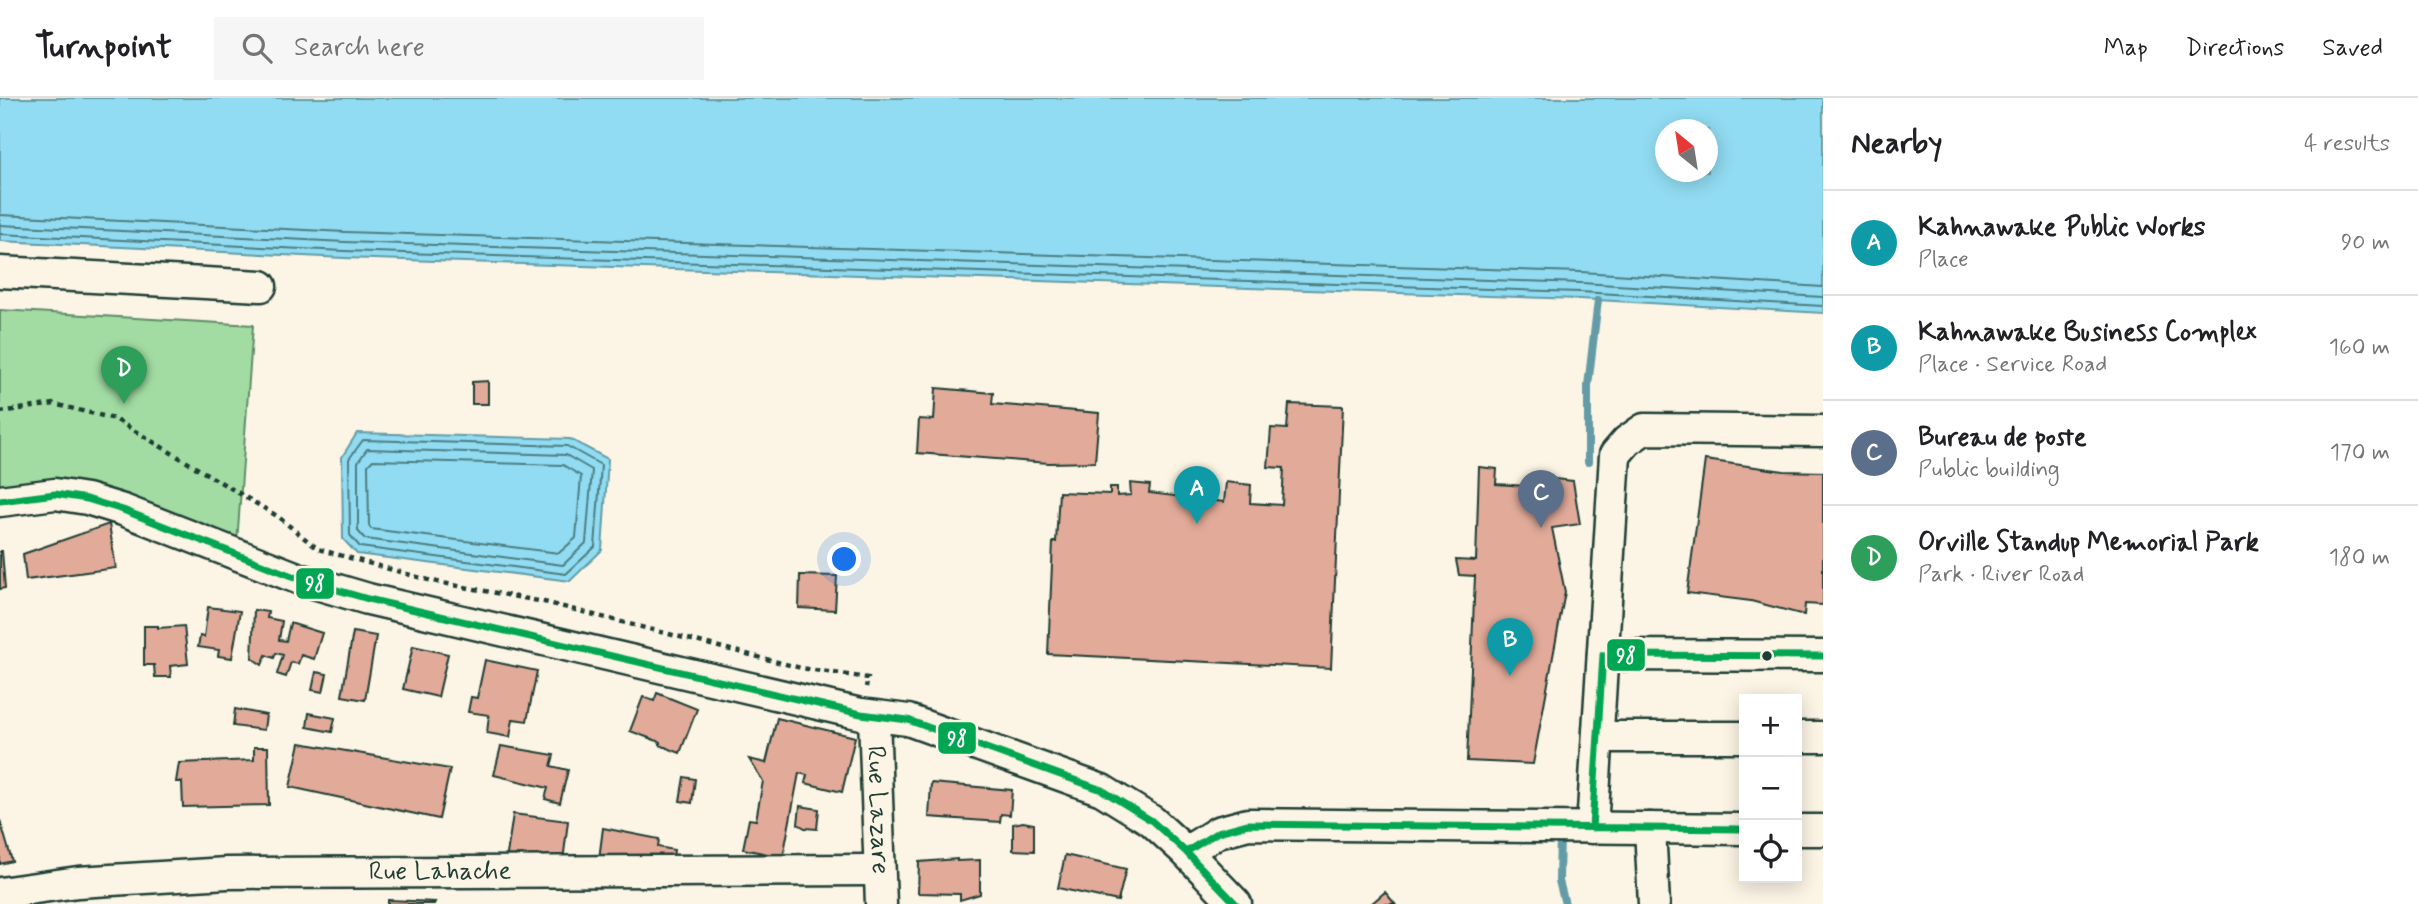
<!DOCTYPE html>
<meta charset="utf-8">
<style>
body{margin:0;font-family:Mynerve,sans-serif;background:#f6f6f6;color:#202124}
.controls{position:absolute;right:21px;bottom:21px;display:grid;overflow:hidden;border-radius:0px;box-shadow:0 4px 18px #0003}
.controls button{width:63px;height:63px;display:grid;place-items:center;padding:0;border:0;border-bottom:2px solid #e0e0e0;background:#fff;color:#202124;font:35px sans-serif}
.compass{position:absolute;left:1655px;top:21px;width:63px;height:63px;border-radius:50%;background:#fff;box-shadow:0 4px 18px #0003;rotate:330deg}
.you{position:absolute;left:845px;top:462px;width:24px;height:24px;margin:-18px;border:5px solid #fff;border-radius:50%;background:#1a73e8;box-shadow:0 0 0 10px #1a73e833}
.badge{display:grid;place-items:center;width:46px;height:46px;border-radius:50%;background:#1a73e8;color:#fff;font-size:23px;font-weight:700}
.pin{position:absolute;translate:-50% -58px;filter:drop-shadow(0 2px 4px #0008)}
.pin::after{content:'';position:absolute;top:37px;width:24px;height:21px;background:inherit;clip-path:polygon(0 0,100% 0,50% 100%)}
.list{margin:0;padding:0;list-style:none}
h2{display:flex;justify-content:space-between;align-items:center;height:91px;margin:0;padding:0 28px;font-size:30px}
h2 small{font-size:23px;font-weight:400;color:#757577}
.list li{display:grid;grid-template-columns:46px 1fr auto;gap:21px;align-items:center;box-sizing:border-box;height:105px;padding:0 28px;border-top:2px solid #e0e0e0}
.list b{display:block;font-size:26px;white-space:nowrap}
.list p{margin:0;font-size:23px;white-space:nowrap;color:#757577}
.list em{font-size:23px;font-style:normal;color:#757577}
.icon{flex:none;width:38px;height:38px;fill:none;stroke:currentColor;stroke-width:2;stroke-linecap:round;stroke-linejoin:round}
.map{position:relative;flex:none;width:1823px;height:806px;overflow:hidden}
header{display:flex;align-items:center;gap:42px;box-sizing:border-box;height:98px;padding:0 35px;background:#fff;border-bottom:2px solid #e0e0e0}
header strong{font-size:33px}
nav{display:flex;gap:38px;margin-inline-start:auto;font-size:24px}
.search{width:490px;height:63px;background:#f6f6f6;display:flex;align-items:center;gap:18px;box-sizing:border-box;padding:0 24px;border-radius:0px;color:#757577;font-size:26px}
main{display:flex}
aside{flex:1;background:#fff}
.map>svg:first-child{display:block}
.green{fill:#a2dca2;stroke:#608c6b;stroke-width:2}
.water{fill:#91dcf2;stroke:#639ca6;stroke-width:2;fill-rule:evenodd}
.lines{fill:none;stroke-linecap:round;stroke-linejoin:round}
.shore{stroke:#4d7d80;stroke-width:2}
.stream{stroke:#639ca6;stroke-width:8}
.building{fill:#e1aa99;stroke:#1f3d34;stroke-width:2}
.minor-casing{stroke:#1f3d34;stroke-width:35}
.path{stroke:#1f3d34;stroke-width:4.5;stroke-dasharray:5 5;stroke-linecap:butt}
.minor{stroke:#fcf5e5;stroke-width:30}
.bus-1-casing{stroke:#fcf5e5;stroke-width:12}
.bus-1{stroke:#00a651;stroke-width:7}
.bus-dot{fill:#1f3d34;stroke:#fcf5e5;stroke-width:2.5}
.labels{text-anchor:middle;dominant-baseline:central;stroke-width:7;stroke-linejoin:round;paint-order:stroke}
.street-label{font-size:26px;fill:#1f3d34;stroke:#fcf5e5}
.line-badge{stroke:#fcf5e5;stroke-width:2.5}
.badge-label{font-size:19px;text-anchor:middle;font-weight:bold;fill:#fff}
</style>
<header>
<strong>Turnpoint</strong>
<div class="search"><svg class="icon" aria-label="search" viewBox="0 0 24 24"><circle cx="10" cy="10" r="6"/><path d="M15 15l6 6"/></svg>Search here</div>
<nav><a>Map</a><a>Directions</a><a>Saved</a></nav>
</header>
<main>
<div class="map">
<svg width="1823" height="806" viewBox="0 0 1823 806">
<rect width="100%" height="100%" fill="#fcf5e5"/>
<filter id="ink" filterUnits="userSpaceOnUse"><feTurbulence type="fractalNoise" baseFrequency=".0143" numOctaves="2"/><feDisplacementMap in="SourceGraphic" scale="14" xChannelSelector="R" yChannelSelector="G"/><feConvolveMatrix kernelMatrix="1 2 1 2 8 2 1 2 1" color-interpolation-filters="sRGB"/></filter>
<g filter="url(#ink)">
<path class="green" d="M0,212l253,15 -16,218 -77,-36 -87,-23 -73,17z"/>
<path class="water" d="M0,0h1823v215l-243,-14 -1236,-41 -344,-17zM1666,32h42v42h-42z
M357,335l213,6 38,20 -6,91 -32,31 -213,-27 -14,-15 -1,-82z"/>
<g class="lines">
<path class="shore" d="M0,117l345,17 1236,40 242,15
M0,127l345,17 1236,41 242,14
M0,136l344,17 1236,41 243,14
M363,342l204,6 34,19 -6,82 -29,27 -206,-27 -10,-12 -1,-76z
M367,351l199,6 26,15 -6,73 -23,22 -198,-26 -7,-8v-69z
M373,362l190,5 18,11 -5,62 -17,15 -188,-24 -2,-3 -1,-61z"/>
<path class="stream" d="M1588,364v-76l10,-86
M1560,736l-1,47 6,23"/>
</g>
<path class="building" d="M488,283v23h-16v-22z
M936,290l57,5 -1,11 107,9 -4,49 -46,1 -132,-10 2,-34 15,1z
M1289,306l54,2 -12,262 -283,-14 5,-112h3l3,-50 51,2v-7h7v9l14,-1 -1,-12 20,2 -1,8 75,9 2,-20 25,3 -1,18 32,2 2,-37 -16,-1 3,-39 16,1z
M1705,362l79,11 39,1v133l-18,-1 -1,11 -53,-14 -64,-8z
M1479,369l18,2 -1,15 58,4 1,-9 18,2 7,43 -28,4 13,64 -32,172 -66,-3 8,-185 -16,-1 -3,-15 20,1z
M109,426l7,44 -90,12 -3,-26z
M0,453h2l3,37 -5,1z
M800,477l37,1 -2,34 -36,-2z
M208,509l32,4 -8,47 -14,-2 1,-6 -21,-3 2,-11 4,1z
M254,512l14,2 -1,6 15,3 -3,19 7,1 4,-18 32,10 -8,26 -13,-4 -3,9 -7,-2 -5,15 -9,-3 6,-19 -7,-2 -2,5 -8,-3 -4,10 -10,-7z
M144,528h14v2l26,-2 4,38 -18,2 1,11h-16l-1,-12h-10z
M353,534l23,4 -11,64 -23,-4z
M413,548l35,8 -10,43 -35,-8z
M485,562l52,11 -10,50 -14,-2 -3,18 -23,-4 2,-18 -21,-3 3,-15 6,1z
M316,574l11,2 -4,18 -11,-2z
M657,595l40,16 -17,44 -20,-8v-3l-30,-11 13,-34 11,4z
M235,611l31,6 -2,15 -31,-4z
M309,615l26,5 -3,14 -25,-5z
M777,620l78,19 -13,55 -37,-9 2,-8 -8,-2 -16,84 -40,-8 6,-30 7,1 7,-39 -14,-22 17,4z
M300,645l150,26 -11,50 -149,-32z
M501,648l53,9 -3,11 17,4 -8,33 -15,-4 3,-11 -54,-13z
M254,649h14l1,58 -86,2 -1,-25h-6l3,-19 75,-3z
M684,679l11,2 -3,24 -12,-2z
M931,685l81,7 -2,25 -9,-1 -1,8 -71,-5z
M800,708l19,3 -2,20 -12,-1 -7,-4z
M513,716l55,7 -6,48 -56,-8z
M0,722l12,41 -12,3z
M1023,724l11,2v27l-21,-1v-26z
M603,730l56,11 -1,8 16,3 -3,20 -72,-11z
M1065,757l61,14 -8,32 -60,-13z
M957,761v2l23,-1v34l-20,6v-6l-42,-1 1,-31z
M1385,794l10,12h-24z
M388,802l47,2 -1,2h-46z"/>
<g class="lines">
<defs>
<g id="minor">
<path d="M0,174l261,14"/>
<path d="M0,403l55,-7 32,5 36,11 177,69 68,20 493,115 47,6 194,70 50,31 34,31 50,52"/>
<path d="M1603,557l220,1"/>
<path id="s1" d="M874,619l7,187"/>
<path d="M1598,639h146"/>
<path d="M1797,639h26"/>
<path d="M1592,730l23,-373 12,-14 17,-12 179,2"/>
<path d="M1650,730l4,76"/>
<path d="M1797,732h26"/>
<path d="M1186,754l32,-20 30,-8 496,5"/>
<path id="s2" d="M0,795l78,-11 149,-9 652,-3"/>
</g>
</defs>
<use href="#minor" class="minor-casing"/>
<path class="path" d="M0,314l54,-8 61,15 162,97 41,33 114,32 112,21 257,66 67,10 -2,9"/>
<use href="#minor" class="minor"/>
<defs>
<path id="bus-1" d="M0,403l55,-7 32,5 36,11 177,69 68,20 493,115 47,6 194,70 50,31 34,31 50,52
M1592,730l11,-173 220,1
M1186,754l32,-20 30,-8 496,5"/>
</defs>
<use href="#bus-1" class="bus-1-casing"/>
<use href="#bus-1" class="bus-1"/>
</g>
</g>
<circle class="bus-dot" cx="1767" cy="558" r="6"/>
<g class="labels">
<g class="street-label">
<text stroke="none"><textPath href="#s1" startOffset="93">Rue Lazare</textPath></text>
<text stroke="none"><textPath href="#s2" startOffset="441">Rue Lahache</textPath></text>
</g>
</g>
<g class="line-badge">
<rect x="295" y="469" width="40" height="33" rx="7" fill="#00a651"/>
<rect x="1606" y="540" width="40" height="34" rx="7" fill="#00a651"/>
<rect x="937" y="623" width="40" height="34" rx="7" fill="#00a651"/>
</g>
<g class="badge-label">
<text x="315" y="492">98</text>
<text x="1626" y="564">98</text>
<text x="957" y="647">98</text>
</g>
</svg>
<div class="controls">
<button>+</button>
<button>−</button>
<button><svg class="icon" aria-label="locate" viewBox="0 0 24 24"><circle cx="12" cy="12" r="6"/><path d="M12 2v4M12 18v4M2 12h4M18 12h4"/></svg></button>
</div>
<svg class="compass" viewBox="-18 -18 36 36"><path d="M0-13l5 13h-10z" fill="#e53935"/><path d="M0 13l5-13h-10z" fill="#757577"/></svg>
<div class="you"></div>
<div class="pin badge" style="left:1197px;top:426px;background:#0f9aa8">A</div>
<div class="pin badge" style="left:1510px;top:578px;background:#0f9aa8">B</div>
<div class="pin badge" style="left:1541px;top:430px;background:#5c6f8a">C</div>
<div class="pin badge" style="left:124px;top:306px;background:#2e9e5b">D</div>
</div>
<aside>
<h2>Nearby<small>4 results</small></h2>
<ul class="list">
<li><span class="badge" style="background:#0f9aa8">A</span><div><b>Kahnawake Public Works</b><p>Place</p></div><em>90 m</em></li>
<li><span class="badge" style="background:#0f9aa8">B</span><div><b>Kahnawake Business Complex</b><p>Place · Service Road</p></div><em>160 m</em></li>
<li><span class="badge" style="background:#5c6f8a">C</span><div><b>Bureau de poste</b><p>Public building</p></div><em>170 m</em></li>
<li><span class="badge" style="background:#2e9e5b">D</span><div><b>Orville Standup Memorial Park</b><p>Park · River Road</p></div><em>180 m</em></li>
</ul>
</aside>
</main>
